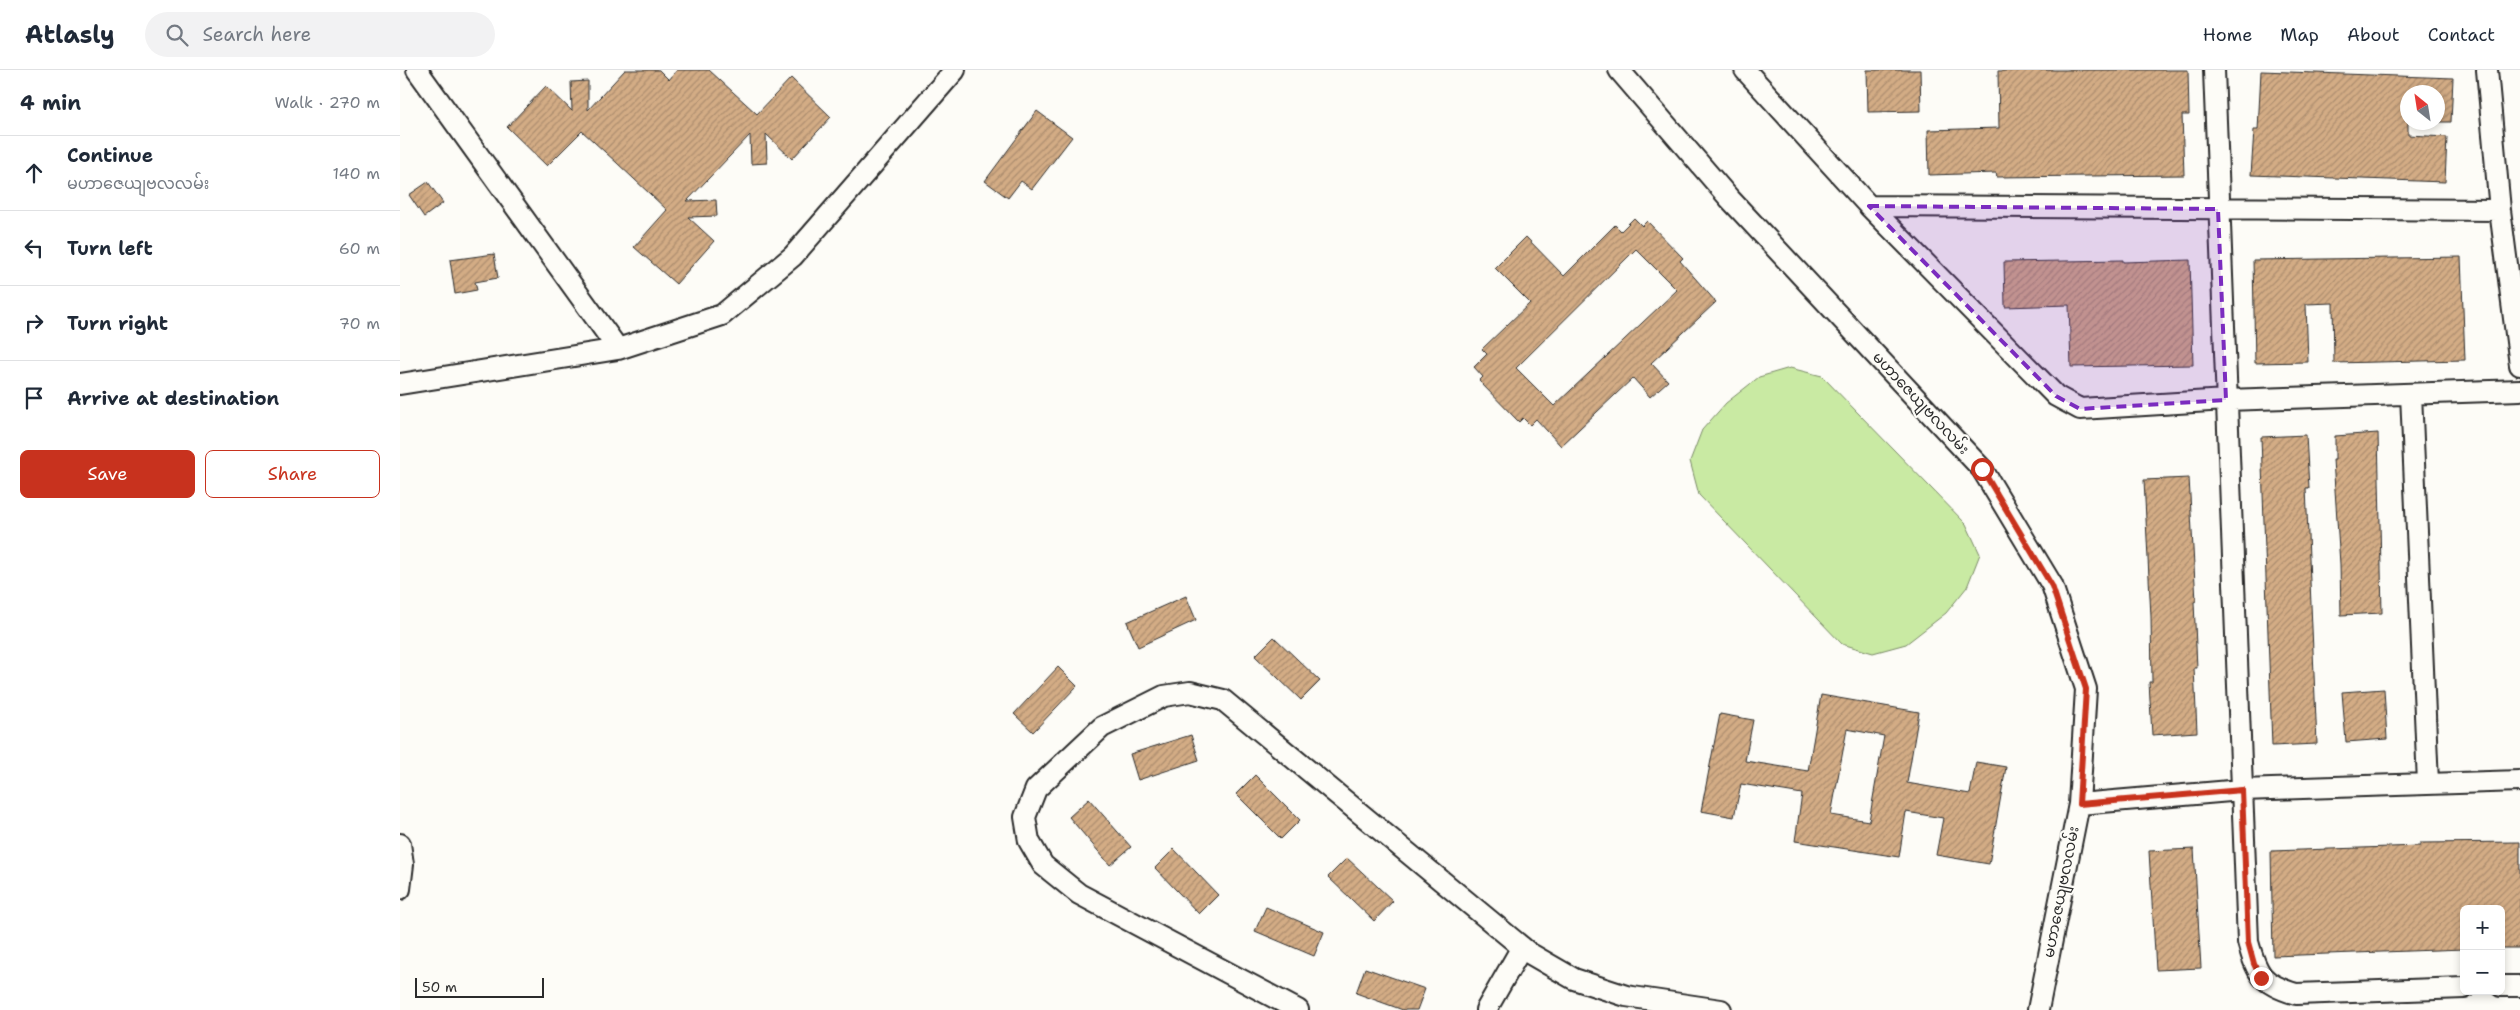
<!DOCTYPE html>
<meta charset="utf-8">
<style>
body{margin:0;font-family:"Shantell Sans","Noto Sans Myanmar",sans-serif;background:#f2f2f3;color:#1f2937}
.controls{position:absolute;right:15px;bottom:15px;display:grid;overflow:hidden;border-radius:8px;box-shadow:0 2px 8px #0003}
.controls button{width:45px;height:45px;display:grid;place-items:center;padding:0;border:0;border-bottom:1px solid #e0e1e3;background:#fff;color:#1f2937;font:25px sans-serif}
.compass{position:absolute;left:2000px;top:15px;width:45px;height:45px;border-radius:50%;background:#fff;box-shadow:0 2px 8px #0003;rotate:330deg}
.scale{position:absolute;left:15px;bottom:12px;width:129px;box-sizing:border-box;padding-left:5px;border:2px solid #2b2b2b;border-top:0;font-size:14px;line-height:18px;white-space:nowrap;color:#2b2b2b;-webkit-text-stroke:4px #fdfcf7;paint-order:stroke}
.stop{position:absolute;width:15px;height:15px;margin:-11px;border:4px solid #c8321e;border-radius:50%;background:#fff}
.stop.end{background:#c8321e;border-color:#fff;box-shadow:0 1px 5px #0008}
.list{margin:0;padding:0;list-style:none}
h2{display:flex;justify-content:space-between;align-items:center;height:65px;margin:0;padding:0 20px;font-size:21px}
h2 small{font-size:16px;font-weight:400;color:#747a83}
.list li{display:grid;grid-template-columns:32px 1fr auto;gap:15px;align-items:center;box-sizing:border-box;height:75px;padding:0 20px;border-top:1px solid #e0e1e3}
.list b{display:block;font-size:19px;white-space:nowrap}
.list p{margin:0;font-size:16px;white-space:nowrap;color:#747a83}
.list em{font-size:16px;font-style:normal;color:#747a83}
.actions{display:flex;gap:10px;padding:15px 20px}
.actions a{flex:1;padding:11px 0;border:1px solid #c8321e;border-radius:8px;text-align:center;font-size:18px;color:#c8321e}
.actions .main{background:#c8321e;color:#fff}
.icon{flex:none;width:28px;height:28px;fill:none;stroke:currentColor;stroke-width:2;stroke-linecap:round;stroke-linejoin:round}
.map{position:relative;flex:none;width:2120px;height:940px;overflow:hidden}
header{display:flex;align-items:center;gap:30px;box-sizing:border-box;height:70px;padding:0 25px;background:#fff;border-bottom:1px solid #e0e1e3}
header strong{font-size:24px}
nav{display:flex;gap:28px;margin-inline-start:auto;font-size:18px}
.search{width:350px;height:45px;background:#f2f2f3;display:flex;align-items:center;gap:12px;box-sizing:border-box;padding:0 18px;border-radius:28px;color:#747a83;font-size:19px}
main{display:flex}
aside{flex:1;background:#fff}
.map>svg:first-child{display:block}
.park{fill:#c9eaa3;stroke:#7a8a67}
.building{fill:url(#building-hatch);stroke:#2b2b2b;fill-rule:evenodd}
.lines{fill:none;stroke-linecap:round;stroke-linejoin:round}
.street-casing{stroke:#2b2b2b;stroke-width:24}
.street{stroke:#fdfcf7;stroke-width:20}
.route{stroke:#c8321e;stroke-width:6}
.marked{fill:#7b2cbf;fill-opacity:0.2;stroke:#7b2cbf;stroke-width:4;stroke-dasharray:10 6;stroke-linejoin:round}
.labels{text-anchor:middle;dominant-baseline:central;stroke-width:4.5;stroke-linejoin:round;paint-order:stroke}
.street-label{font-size:15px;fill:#2b2b2b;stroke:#fdfcf7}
</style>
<header>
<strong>Atlasly</strong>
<div class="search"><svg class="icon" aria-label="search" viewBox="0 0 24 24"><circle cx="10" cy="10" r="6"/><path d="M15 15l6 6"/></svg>Search here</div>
<nav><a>Home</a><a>Map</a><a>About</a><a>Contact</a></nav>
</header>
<main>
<aside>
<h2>4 min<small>Walk · 270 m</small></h2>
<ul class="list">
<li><svg class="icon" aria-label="ahead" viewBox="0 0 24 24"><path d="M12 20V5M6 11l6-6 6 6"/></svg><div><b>Continue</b><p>မဟာဇေယျဗလလမ်း</p></div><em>140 m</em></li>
<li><svg class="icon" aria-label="left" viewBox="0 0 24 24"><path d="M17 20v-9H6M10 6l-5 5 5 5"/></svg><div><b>Turn left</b></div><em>60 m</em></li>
<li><svg class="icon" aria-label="right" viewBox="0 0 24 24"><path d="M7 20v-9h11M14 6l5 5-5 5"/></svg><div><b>Turn right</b></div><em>70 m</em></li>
<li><svg class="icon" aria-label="arrive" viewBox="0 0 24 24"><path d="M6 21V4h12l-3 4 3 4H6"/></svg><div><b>Arrive at destination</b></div></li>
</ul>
<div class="actions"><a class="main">Save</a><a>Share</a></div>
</aside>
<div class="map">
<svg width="2120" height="940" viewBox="0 0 2120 940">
<defs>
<pattern id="building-hatch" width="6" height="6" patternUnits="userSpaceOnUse" patternTransform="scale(1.25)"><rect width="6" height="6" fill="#d3ac85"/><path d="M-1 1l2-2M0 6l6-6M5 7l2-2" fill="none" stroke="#ab8c6d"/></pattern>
</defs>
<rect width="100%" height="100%" fill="#fdfcf7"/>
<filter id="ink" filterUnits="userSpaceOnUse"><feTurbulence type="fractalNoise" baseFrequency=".02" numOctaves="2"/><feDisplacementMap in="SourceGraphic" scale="10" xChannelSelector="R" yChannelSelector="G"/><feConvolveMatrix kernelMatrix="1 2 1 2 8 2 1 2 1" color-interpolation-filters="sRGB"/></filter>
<g filter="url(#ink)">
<path class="park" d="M1390,298l32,8 144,148 14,30 -13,33 -21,26 -40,31 -33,9 -31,-9 -143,-149 -9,-34 12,-31 24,-27 33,-26z"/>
<path class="building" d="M225,0h34l10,10 8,-10h32l48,44 34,-36 40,39 -39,42 -26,-25 1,29 -16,1 -1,-29 -63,66 29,-1 1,16 -29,1 26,24 -38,43 -42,-37 33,-37 -50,-47 -35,-32 -35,35 -40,-39 39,-41 26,25 -1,-29 17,-1v29z
M1467,0h53l1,41 -53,1z
M1651,0h137l1,45h-7l2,60 -187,2 -1,-4 -67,2 -1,-45 71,-2 -1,-57z
M1861,1l192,7 -2,44h-13v-30h-30v43l39,2 -2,45 -194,-7 3,-45h4z
M637,41l35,26 -40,52 -11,-8 -13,17 -23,-17z
M28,112l15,21 -19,14 -15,-22z
M1234,148l8,8 5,-5 36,37 -3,3 36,41 -65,61 17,18 -18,16 -17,-19 -72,68 -25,-27 -6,6 -7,-7 -4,4 -40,-41 4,-4 -9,-10 13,-13 -5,-5 48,-46 -35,-35 31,-31 38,39 51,-51 6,6zM1236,179l41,41 -123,116 -38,-38z
M94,184l4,24 -23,4 2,8 -22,4 -5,-34z
M2061,187l4,103 -131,3 -1,-60 -27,1 2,58 -53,1 -2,-103z
M1723,190v2l67,-2 3,105 -122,2 -2,-62 -64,2 -1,-45z
M1978,363l4,180 -41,2 -1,-51 -7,-104h2v-24z
M1906,365l3,53h-3l11,256 -45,2 -11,-309z
M1789,408l7,123 -2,1 3,66h-3l3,64 -45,3 -3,-53h3l-1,-65 -7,-137z
M786,526l10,24 -58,27 -11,-25z
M874,567l46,44 -19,19 -46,-44z
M658,597l19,19 -44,46 -19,-18z
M1984,619l3,50 -41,3 -4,-50z
M1421,625l98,17 -12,71 63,11 6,-32 30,5 -17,97 -53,-9 7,-37 -37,-6 -7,45 -104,-16 7,-47 -61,-10 -7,33 -33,-6 19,-97 33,6 -8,41 63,10zM1447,659l37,7 -15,85 -38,-6z
M791,665l8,25 -61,20 -8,-26z
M855,705l45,45 -19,19 -45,-45z
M689,729l42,48 -21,18 -41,-48z
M2120,772v106h-19v-39h-37v40l-191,7 -2,-105 149,-5v-3z
M774,779l44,46 -19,19 -44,-46z
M1794,779l7,119 -45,2 -7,-119z
M947,788l46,43 -19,20 -46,-44z
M866,837l58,25 -10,24 -59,-25z
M965,898l60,21 -8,21h-14l-47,-17z"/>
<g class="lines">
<defs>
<path id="street" d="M17,0l201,279
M1219,0l110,128 253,271 70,116 34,104 -7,115 -41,206
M1345,0l124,136 187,190 24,13 146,-9 294,-10
M1814,0l34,872c9,33 14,42 48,52l168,-6
M2087,0l13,140 20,155
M1469,136l631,4
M0,314l218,-35 104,-34 71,-59 162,-186
M2011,324l17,389
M1679,734l163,-14 278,-9
M0,774l3,20 -3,25
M2101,916h19
M898,940l-219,-116 -36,-29 -14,-24 -4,-24 11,-28 66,-62 62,-31 26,-4 33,8 306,253 45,26 52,17 95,14
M1086,940l36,-63"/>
</defs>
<use href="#street" class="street-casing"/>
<use href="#street" class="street"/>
</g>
</g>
<g class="lines" filter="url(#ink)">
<path class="route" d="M1582,399l70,117 34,103 -7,115 163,-14 6,152 6,22 7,14"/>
</g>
<path class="marked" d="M1469,136l349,3 8,191 -146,9 -24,-13z"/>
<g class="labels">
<g class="street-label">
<text transform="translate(1521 333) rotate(47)">မဟာဇေယျဗလလမ်း</text>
<text transform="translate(1661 822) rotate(-79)">မဟာဇေယျဗလလမ်း</text>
</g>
</g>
</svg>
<div class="controls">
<button>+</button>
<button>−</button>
</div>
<svg class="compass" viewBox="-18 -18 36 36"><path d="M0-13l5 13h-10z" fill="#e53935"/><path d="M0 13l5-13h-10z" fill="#747a83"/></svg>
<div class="scale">50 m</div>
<div class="stop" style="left:1582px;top:399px"></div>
<div class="stop end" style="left:1861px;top:908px"></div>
</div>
</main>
